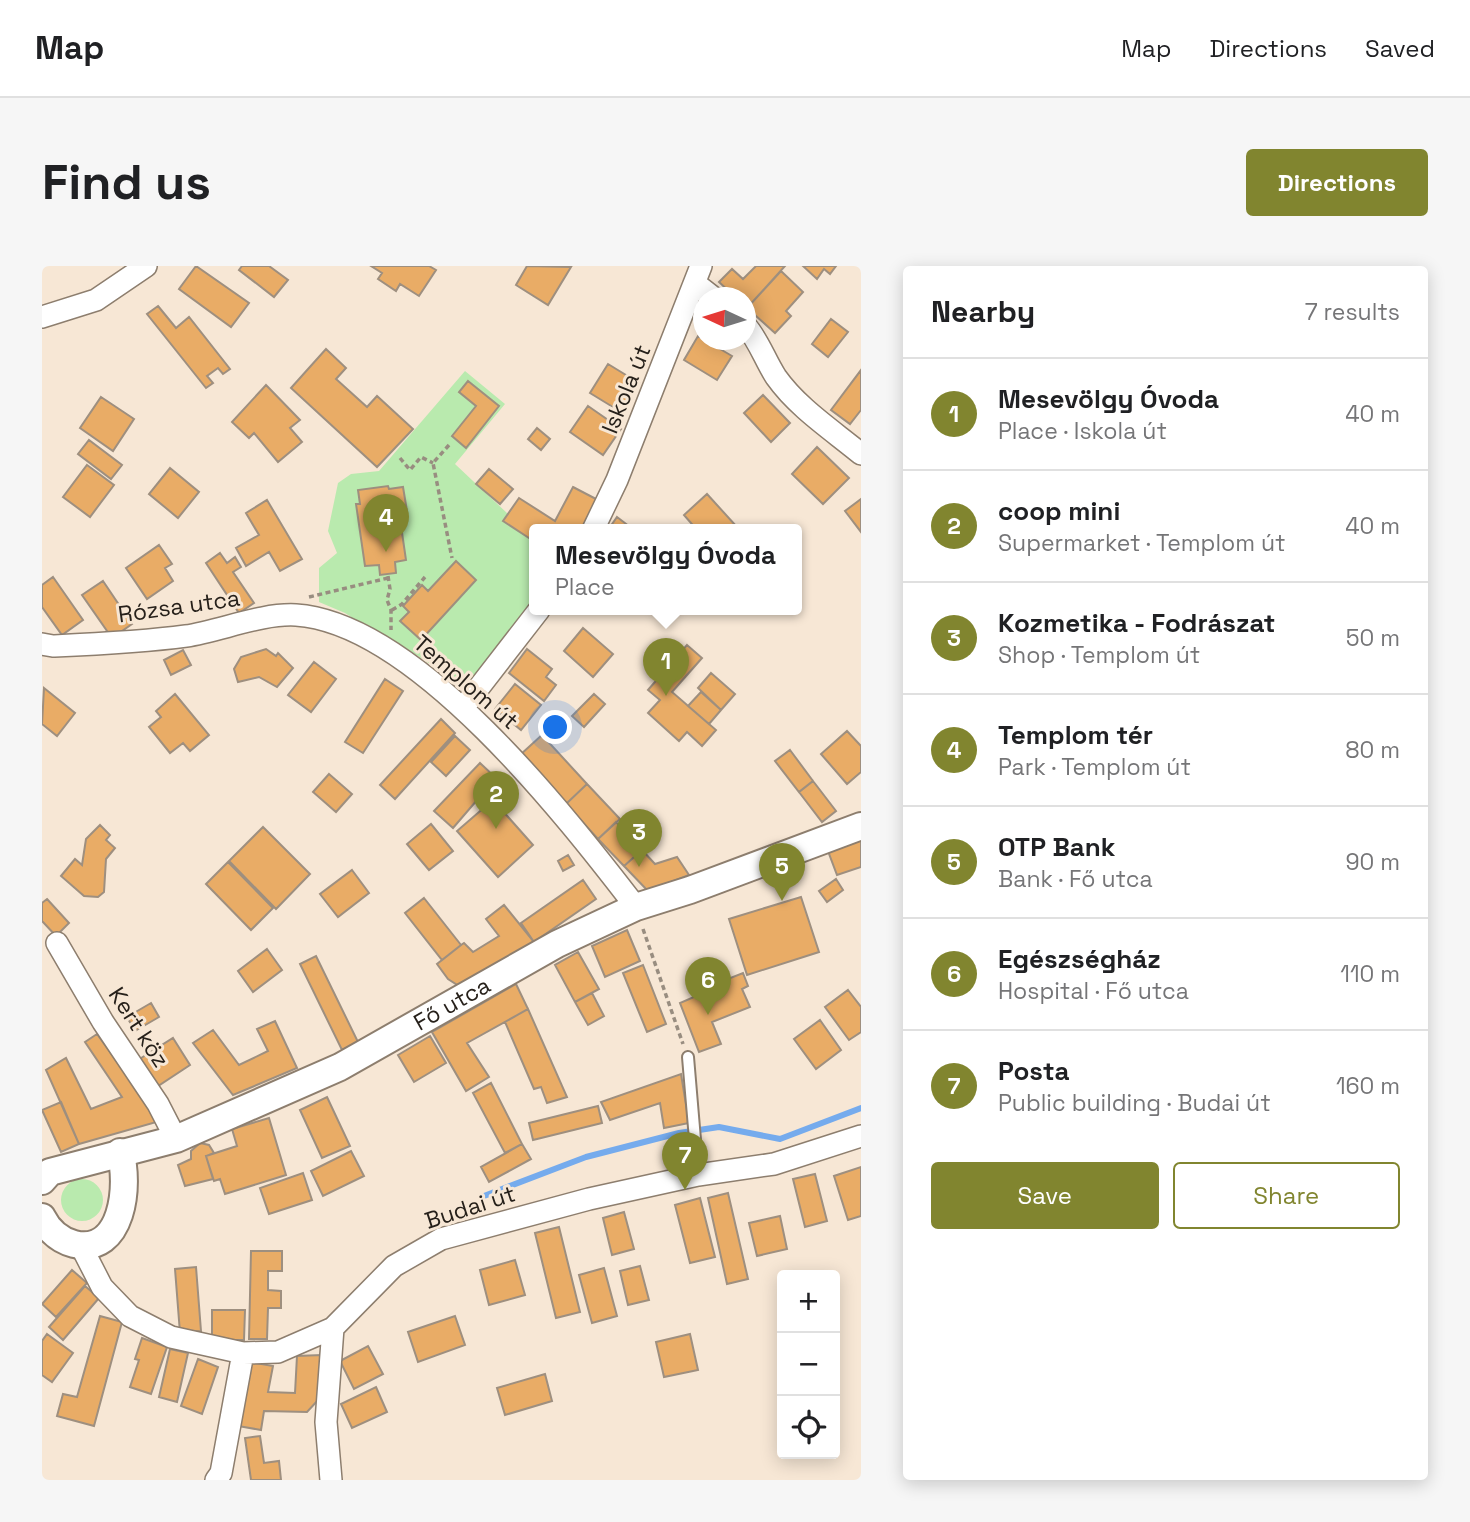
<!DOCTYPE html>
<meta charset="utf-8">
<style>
body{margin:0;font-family:"Space Grotesk",sans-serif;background:#f6f6f6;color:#202124}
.controls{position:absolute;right:21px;bottom:21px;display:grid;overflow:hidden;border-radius:7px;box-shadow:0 4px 18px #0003}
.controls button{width:63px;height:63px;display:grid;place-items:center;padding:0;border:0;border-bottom:2px solid #e0e0e0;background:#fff;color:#202124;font:35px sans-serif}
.compass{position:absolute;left:651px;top:21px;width:63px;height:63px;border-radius:50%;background:#fff;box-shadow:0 4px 18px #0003;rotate:274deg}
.you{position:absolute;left:514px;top:462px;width:24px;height:24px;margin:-18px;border:5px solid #fff;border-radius:50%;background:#1a73e8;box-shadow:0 0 0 10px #1a73e833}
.badge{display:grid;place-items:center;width:46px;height:46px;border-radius:50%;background:#81852f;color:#fff;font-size:23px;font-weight:700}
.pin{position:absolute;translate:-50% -58px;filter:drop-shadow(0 2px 4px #0008)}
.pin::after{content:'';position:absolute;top:37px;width:24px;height:21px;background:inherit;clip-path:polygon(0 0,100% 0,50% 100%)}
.popup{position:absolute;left:487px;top:258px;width:273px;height:91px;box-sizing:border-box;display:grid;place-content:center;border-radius:7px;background:#fff;filter:drop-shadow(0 2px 5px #0005);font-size:23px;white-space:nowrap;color:#757577}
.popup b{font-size:26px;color:#202124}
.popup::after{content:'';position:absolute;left:50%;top:100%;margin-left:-14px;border:14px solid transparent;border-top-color:#fff}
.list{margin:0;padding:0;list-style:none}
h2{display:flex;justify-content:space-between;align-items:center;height:91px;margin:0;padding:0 28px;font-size:30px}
h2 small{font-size:23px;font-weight:400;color:#757577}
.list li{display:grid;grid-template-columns:46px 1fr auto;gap:21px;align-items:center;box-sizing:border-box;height:112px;padding:0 28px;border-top:2px solid #e0e0e0}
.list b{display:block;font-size:26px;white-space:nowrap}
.list p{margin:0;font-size:23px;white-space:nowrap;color:#757577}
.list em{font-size:23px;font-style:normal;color:#757577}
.actions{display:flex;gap:14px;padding:21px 28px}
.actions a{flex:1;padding:16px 0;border:2px solid #81852f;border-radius:7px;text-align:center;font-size:24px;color:#81852f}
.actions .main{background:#81852f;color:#fff}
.icon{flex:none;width:38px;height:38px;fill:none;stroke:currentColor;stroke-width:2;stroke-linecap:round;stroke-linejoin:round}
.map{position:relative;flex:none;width:819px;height:1214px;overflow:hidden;border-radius:7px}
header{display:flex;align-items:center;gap:42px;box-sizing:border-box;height:98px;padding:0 35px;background:#fff;border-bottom:2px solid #e0e0e0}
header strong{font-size:33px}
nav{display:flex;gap:38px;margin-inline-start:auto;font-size:24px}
.intro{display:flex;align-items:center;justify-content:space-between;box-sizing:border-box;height:168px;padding:0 42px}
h1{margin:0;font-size:49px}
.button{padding:18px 32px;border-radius:7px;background:#81852f;color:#fff;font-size:24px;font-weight:700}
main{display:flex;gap:42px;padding:0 42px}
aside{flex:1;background:#fff;border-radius:7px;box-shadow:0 4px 18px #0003}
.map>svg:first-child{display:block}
.green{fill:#b9eaae}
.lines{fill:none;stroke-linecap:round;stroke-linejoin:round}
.stream{stroke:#75abed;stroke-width:6}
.building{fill:#e9ac66;stroke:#9e8f7f;stroke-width:2}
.service-casing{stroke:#8d7e6e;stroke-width:14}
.minor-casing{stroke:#8d7e6e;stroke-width:24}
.tertiary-casing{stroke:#8d7e6e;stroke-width:30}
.path{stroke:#988d80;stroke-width:3.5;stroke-dasharray:5 3.5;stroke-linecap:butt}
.service{stroke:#fff;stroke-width:10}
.minor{stroke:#fff;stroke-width:21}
.tertiary{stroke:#fff;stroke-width:26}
.labels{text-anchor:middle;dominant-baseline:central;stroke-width:6;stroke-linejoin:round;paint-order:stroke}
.street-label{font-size:23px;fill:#26201a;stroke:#f7e7d5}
</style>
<header>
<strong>Map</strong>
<nav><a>Map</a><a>Directions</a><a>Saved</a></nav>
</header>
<div class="intro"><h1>Find us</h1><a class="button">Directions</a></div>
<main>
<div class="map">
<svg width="819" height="1214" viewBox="0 0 819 1214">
<rect width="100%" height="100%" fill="#f7e7d5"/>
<path class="green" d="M423,105l40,33 -50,60 53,50 -4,8 31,20v59l-68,87 -72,-47 -3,2 -47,-30 -26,-11v-34l18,-15 -9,-22 10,-48 13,-9 28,-3z
M19 934a21 21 0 1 1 42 0a21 21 0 1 1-42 0Z"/>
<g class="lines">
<path class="stream" d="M442,930l102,-39 93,-24 40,-6 61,12 81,-31"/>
</g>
<path class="building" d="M154,0l53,37 -18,24 -52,-38z
M200,0h27l19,14 -14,17 -35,-27z
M329,0h58l7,4 -17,26 -19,-12 -4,7 -18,-12 4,-6z
M485,0l44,1 -23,38 -32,-20z
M714,0h29l-38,42 -1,-10h-10l-17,-16 13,-13 11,10z
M761,0h33l-6,8 -6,-5 -7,10z
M739,5l22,21 -17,19 5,5 -16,17 -28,-25z
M116,40l18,22 13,-11 41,52 -7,5 -5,-6 -11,8 6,7 -7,5 -59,-74z
M789,53l17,13 -20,25 -16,-13z
M656,70l34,20 -15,24 -33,-20z
M284,83l20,19 -10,11 31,28 10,-11 36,33 -36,38 -86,-79z
M566,98l31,19 -18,29 -31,-19z
M819,104v40l-11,14 -19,-14z
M426,115l31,25 -33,42 -14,-12 24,-30 -17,-14z
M224,119l34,35 -10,8 12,14 -24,20 -24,-29 -5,5 -17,-16z
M721,129l27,28 -19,19 -27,-29z
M59,131l33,22 -21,32 -33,-23z
M546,140l33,23 -18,26 -33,-23z
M495,162l13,11 -9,11 -13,-11z
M47,174l33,25 -11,14 -33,-25z
M775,181l32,31 -26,26 -31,-30z
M45,199l27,20 -24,32 -27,-20z
M128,202l29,24 -21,26 -29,-24z
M447,203l24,20 -13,15 -24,-20z
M346,220l1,3 14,-2 4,24 -8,1 7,48 -11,2 1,11 -16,2 -1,-10 -14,1 -9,-62h4l-2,-14z
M531,221l25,13 -15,30h-48v12l-32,-21 16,-23 36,23z
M665,228l30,33 -3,3h-37l-13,-15z
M819,233v33l-16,-21z
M225,234l35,59 -22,12 -11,-19 -23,14 -10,-18 23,-13 -13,-22z
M575,251l17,13h-26z
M117,279l13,19 -7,4 8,13 -26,18 -21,-31z
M178,287l7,10 8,-6 6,10 -8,5 21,31 -15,10 -33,-50z
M414,295l20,19 -55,60 -21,-19 9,-9 -6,-6 19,-21 6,6z
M11,311l30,43 -21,15 -20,-28v-22z
M61,315l29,43 -20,14 -30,-43z
M541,362l30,26 -20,23 -29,-26z
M645,379l15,13 -30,34 44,38 -14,16 -15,-14 -8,9 -31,-28 12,-13 -12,-10z
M224,383l10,7 2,-3 15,15 -16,19 -18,-10 -21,5 -4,-13 7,-12z
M485,383l25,20 -6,8 10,8 -12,16 -35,-28z
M141,384l8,15 -20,10 -7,-15z
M272,396l22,17 -25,33 -23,-17z
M669,407l24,21 -14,16 -23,-22z
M343,413l18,12 -40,62 -18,-11z
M473,418l26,21 -20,25 -26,-21z
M2,422l31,25 -18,23 -15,-12z
M659,426l20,18 -12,14 -21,-18z
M133,428l34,41 -19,16 -7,-8 -13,10 -21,-26 12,-10 -5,-6z
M552,428l11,10 -21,23 -12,-11z
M399,453l14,14 -60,66 -15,-14z
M805,465l14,15v26l-14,12 -26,-30z
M500,469l45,49 -21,20 -46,-49z
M413,470l15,14 -24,26 -15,-14z
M748,484l23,31 -14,11 -24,-31z
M438,497l16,15 -43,50 -19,-17z
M287,508l23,20 -16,18 -23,-20z
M771,515l23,30 -14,11 -23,-30z
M545,518l33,35 -22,20 -32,-35z
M451,534l40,45 -35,32 -41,-46z
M574,556l26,28 -18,16 -26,-27z
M389,558l22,27 -24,19 -22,-26z
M58,559l10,10 -4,5 9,8 -9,11 -2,33 -6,5 -14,-1 -23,-20 14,-17 7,6 4,-26z
M221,561l47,47 -34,35 -47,-48z
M819,573v28l-24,8 -9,-24z
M600,584l13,14 22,-7 12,18 -41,16 -24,-25z
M526,589l6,10 -11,6 -5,-10z
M186,596l45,46 -22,22 -45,-46z
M310,604l17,23 -31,24 -18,-23z
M794,613l7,11 -16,12 -8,-11z
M541,614l13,19 -62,43 -13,-19z
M759,631l18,55 -72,23 -18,-56z
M382,632l37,47 -19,15 -37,-47z
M5,633l22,24 -13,13 -14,-15v-18z
M462,639l30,37 -75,44 -11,-7 -11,-15 24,-19 3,-2 9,9 26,-16 -13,-17z
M585,664l13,31 -35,16 -13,-31z
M225,683l15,21 -29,22 -15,-21z
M536,686l21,37 -24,13 -20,-37z
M274,690l42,86 -16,8 -42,-86z
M601,699l23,59 -19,8 -24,-59z
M701,707l5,13 -6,3 8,18 -38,15 9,22 -22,8 -19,-49 14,-6 -2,-4z
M474,718l12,25 -61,34 22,34 -23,14 -34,-59z
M806,724l13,17v25l-12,8 -24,-33z
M550,727l12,23 -16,9 -13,-23z
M109,737l8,14 -24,14 -8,-14z
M486,743l39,88 -20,6 -6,-16 -7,2 -29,-67z
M778,754l21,30 -25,19 -22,-30z
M233,755l22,47 -64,27 -40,-52 20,-13 26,35 29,-14 -11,-22z
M55,768l63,87 -81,23 -33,-74 20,-12 25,51 31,-12 -37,-55z
M388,770l16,27 -32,19 -16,-27z
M131,772l17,27 -35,23 -17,-28z
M639,808l8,49 -25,5 -4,-25 -50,17 -9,-18z
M449,817l31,61 -17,9 -32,-60z
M285,831l23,49 -28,12 -22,-48z
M19,836l18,42 -18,8 -19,-42z
M556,840l4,17 -69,17 -4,-17z
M227,852l17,57 -61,19 -5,-15 -6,2 -8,-25 31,-10 -5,-17z
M158,877l9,2 5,8 -8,3 7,23 -28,7 -7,-21 13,-6v-8z
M480,878l9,15 -42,23 -8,-15z
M309,885l13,25 -41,20 -12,-25z
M819,901v49l-13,4 -14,-44z
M261,907l9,27 -43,14 -9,-26z
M773,908l12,47 -22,6 -12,-48z
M686,927l20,86 -21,5 -19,-86z
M658,932l15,59 -25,6 -15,-58z
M582,946l10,37 -22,6 -9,-37z
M738,950l7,33 -30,7 -8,-33z
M517,961l21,85 -24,6 -21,-85z
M209,985h31v20h-14v19l13,1v17h-13l-1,31h-18z
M473,994l10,35 -36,10 -9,-35z
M598,1000l9,34 -21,5 -8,-34z
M154,1001l5,64 -21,2 -5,-64z
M562,1002l13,48 -25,7 -13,-48z
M30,1004l15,13 -31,34 -14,-13z
M43,1020l14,12 -36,42 -14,-13z
M170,1044h33l-1,30h-32z
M58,1050l22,6 -28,104 -37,-10 6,-22 14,3z
M413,1050l10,29 -47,17 -10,-30z
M5,1068l26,19 -21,29 -10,-7v-34z
M648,1068l8,36 -34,7 -8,-35z
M100,1072l25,9 -16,47 -21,-7 9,-27 -4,-1z
M326,1080l15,28 -29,15 -14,-28z
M128,1083l18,4 -11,49 -18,-5z
M279,1089l-2,44 -12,13 -43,-1 -3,19 -23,-4 12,-64 23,4 -5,26 27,1 2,-37z
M156,1093l20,8 -16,47 -21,-8z
M503,1108l7,27 -47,14 -8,-27z
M334,1121l11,25 -35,16 -11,-24z
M218,1170l4,27 15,-2 2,19h-30l-6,-42z"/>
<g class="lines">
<defs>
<path id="service" d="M646,791l10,118"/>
<path id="minor" d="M654,18l18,14
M0,51l54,-17 50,-34
M704,60c13,15 19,34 30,51 22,31 56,53 85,77
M551,264l24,-50 84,-214
M0,378l11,2c44,-2 89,-4 133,-10 34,-5 76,-23 110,-21 120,8 270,201 340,292
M421,442l76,-98
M15,677l46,79 55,82 18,35
M39,980l21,41 28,29 41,21 72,16 35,-1 55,-24 61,-62 47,-27 148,-40 109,-24 76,-11 87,-28
M174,1214l5,-7 22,-120
M289,1214l-5,-58 7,-94"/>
<g id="tertiary">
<path id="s1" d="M0,915l8,-9 126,-33 164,-72 217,-123 79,-37 54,-17 171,-64"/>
<path d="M0,951c7,14 17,23 32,27 49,12 56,-60 46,-92"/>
</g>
</defs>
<use href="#service" class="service-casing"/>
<use href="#minor" class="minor-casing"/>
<use href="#tertiary" class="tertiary-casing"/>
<path class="path" d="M407,179l-16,18 19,95
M358,192l10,12 11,-13 12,6
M346,310l2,13 -3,11 4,10v20
M267,331l79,-19
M350,344l10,-6 23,-27
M601,663l40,115"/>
<use href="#service" class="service"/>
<use href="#minor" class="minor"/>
<use href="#tertiary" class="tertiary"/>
</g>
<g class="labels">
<g class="street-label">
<text transform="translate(584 123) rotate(-68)">Iskola út</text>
<text transform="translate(137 340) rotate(-8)">Rózsa utca</text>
<text transform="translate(424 416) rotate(41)">Templom út</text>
<text stroke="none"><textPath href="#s1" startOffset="450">Fő utca</textPath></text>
<text transform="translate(97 761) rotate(57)">Kert köz</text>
<text transform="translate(428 941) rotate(-18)">Budai út</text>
</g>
</g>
</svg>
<div class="controls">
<button>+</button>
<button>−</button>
<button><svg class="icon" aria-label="locate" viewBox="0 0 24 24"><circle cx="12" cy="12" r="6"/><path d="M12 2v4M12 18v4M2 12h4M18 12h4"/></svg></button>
</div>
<svg class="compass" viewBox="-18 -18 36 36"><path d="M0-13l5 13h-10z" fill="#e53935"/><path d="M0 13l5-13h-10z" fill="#757577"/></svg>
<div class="you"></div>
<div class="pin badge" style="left:624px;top:430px">1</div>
<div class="popup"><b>Mesevölgy Óvoda</b>Place</div>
<div class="pin badge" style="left:454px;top:563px">2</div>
<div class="pin badge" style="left:597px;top:601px">3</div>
<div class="pin badge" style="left:344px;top:286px">4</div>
<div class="pin badge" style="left:740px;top:635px">5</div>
<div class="pin badge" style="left:666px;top:749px">6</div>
<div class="pin badge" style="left:643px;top:924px">7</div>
</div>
<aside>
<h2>Nearby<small>7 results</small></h2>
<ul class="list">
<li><span class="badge">1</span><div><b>Mesevölgy Óvoda</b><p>Place · Iskola út</p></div><em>40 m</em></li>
<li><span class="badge">2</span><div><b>coop mini</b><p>Supermarket · Templom út</p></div><em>40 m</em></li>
<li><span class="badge">3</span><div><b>Kozmetika - Fodrászat</b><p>Shop · Templom út</p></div><em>50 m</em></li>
<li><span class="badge">4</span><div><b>Templom tér</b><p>Park · Templom út</p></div><em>80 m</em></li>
<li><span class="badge">5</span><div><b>OTP Bank</b><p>Bank · Fő utca</p></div><em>90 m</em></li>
<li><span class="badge">6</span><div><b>Egészségház</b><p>Hospital · Fő utca</p></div><em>110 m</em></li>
<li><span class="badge">7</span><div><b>Posta</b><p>Public building · Budai út</p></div><em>160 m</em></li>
</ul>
<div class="actions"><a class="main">Save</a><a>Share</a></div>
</aside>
</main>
